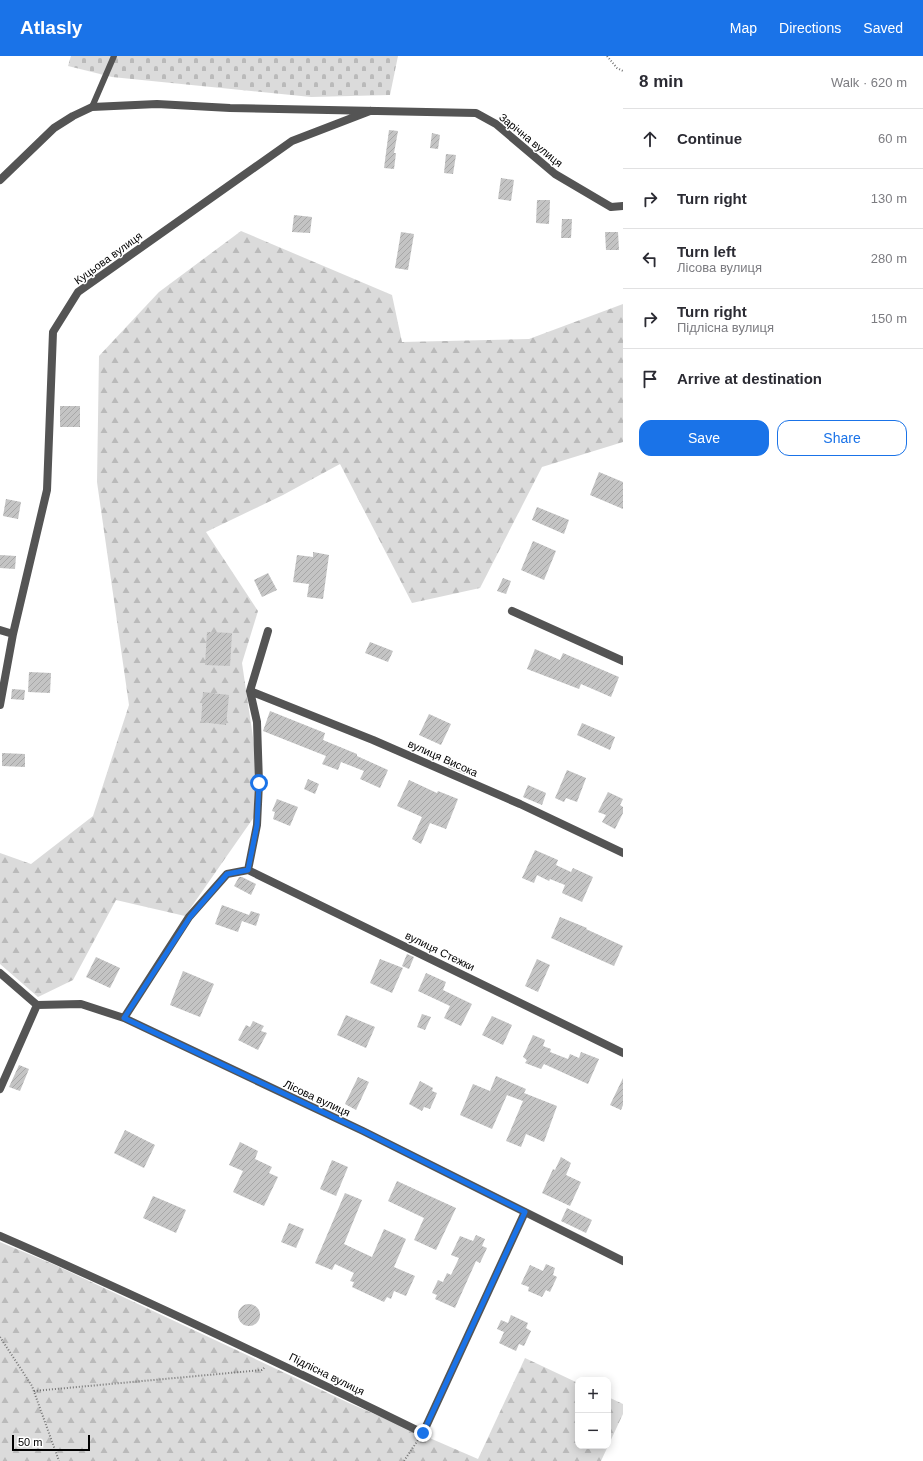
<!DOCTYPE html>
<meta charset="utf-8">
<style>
body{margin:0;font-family:Arial,sans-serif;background:#f7f7f7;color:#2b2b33}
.controls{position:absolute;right:12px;bottom:12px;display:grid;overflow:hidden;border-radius:8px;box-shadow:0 2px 10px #0003}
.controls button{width:36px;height:36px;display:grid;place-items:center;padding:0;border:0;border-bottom:1px solid #e1e1e2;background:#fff;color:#2b2b33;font:20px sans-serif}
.scale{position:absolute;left:12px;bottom:10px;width:78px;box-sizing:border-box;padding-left:4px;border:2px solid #000;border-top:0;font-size:11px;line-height:14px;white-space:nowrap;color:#000;-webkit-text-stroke:3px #fff;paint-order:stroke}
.stop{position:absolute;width:12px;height:12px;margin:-9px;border:3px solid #1a73e8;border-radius:50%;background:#fff}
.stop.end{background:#1a73e8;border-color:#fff;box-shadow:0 1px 4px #0008}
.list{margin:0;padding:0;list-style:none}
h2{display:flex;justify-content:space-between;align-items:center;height:52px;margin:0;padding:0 16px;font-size:17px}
h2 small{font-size:13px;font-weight:400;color:#7c7c81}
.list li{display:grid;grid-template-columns:26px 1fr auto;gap:12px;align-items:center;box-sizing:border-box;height:60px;padding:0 16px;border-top:1px solid #e1e1e2}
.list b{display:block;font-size:15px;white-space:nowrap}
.list p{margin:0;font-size:13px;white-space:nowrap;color:#7c7c81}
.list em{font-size:13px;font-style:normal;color:#7c7c81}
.actions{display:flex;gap:8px;padding:12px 16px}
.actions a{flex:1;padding:9px 0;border:1px solid #1a73e8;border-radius:12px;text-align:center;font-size:14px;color:#1a73e8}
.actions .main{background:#1a73e8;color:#fff}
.icon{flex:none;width:22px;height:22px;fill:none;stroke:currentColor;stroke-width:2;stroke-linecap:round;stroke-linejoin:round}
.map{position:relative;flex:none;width:623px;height:1405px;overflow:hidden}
header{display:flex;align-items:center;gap:24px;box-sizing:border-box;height:56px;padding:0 20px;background:#1a73e8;color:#fff}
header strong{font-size:19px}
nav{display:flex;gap:22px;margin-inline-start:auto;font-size:14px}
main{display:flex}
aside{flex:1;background:#fff}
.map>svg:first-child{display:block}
.forest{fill:url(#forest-firs)}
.cemetery{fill:url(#cemetery-stones)}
.building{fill:url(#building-hatch)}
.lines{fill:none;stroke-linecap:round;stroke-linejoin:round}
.path{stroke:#767676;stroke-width:2;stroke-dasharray:1 2;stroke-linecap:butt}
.lane{stroke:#545454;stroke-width:6}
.street{stroke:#545454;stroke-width:8}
.route{stroke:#1a73e8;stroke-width:5}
.labels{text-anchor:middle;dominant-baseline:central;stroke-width:3;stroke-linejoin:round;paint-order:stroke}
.street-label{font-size:11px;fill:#000;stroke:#fff}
</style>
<header>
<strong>Atlasly</strong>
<nav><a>Map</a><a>Directions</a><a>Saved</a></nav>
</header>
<main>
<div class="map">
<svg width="623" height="1405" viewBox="0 0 623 1405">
<defs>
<pattern id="forest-firs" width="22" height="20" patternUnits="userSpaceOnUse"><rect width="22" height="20" fill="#dbdbdb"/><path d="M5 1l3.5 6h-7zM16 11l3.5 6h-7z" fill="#bababa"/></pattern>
<pattern id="cemetery-stones" width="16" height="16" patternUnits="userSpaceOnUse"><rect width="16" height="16" fill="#dbdbdb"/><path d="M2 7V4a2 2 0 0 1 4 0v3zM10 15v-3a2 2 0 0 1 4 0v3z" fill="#bababa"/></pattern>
<pattern id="building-hatch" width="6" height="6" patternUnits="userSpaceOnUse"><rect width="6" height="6" fill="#c4c4c4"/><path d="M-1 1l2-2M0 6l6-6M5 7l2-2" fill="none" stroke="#a7a7a7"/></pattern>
</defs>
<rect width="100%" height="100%" fill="#fff"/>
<path class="forest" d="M241,175l151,64 10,47 127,-3 94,-35v138l-81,25 -62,121 -68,15 -72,-139 -57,31 -77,37 52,79 -16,52 13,88 -1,66 -69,99 -69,-16 -43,80 -35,17 -38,-33v-111l31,11 62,-48 36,-111 -32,-223 2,-126 60,-64z
M0,1186l55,23 294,138 129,56 47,-101 53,25v63h30v-49l15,7v10l-22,47h-601z"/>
<path class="cemetery" d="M71,0h327l-8,39 -79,2 -199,-20 -44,-11z"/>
<path class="building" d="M389,74l9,1 -4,22h2l-2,16 -10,-1z
M432,77l8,2 -2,14 -8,-1z
M446,98l10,1 -3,19 -9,-1z
M501,122l13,2 -3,21 -13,-2z
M537,144h13l-1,24 -13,-1z
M294,159l18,2 -2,16 -18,-1z
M562,163h10l-1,19h-10z
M401,176l13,2 -6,36 -13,-2z
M605,176h13l1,18h-13z
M60,350h20v21h-20z
M599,416l24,10v27l-33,-14z
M6,443l15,3 -3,17 -15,-3z
M537,451l32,13 -5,14 -32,-14z
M533,485l23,10 -12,29 -23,-10z
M313,496l16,3 -6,44 -16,-2 2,-13 -16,-2 4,-27 16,2z
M0,499l16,1 -1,13 -15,-1z
M268,517l9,17 -15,7 -8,-17z
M503,522l8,3 -5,13 -9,-3z
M207,576l25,1 -2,33 -25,-1z
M370,586l23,9 -5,11 -23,-9z
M535,593l25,11 3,-7 56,24 -8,20 -30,-13 -2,5 -52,-20z
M29,616l22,1 -1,20 -22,-1z
M12,633l13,1 -1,10 -13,-1z
M203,636l26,3 -3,30 -25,-3z
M270,655l55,22 -2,7 34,14v2l31,14 -8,18 -20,-9 4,-8 -23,-9 -3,8 -16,-6 4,-8 -63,-25z
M429,658l22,10 -10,21 -22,-10z
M582,667l33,14 -5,13 -33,-15z
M2,697l23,1v13l-23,-1z
M451,704l17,7 -3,7 -17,-7z
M567,714l19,8 -9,24 -11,-4 -2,4 -9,-4z
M308,723l11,5 -4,10 -11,-5z
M409,724l28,13 1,-2 20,8 -12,30 -16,-6 -9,21 -9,-5 10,-22 -25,-11z
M528,729l18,8 -4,12 -19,-8z
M608,736l15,7 -3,6 3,2v6l-8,16 -13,-7 4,-7 -8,-3z
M277,743l21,8 -8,19 -17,-7 2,-7 -3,-1z
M535,794l23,10 -2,5 15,7 2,-4 20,9 -11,25 -20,-9 3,-8 -15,-6 -1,2 -12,-6 -3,8 -12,-5z
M239,821h3l14,7 -5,11 -17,-9z
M222,849l27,10 2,-4 9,3 -4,12 -14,-5 -4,11 -23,-8z
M560,861l27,11 -1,1 37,17 -9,20 -63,-28z
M407,898l7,3 -5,12 -7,-3z
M96,901l24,11 -10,20 -24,-11z
M380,903l23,9 -11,25 -22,-10z
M537,903l13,6 -12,27 -13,-6z
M183,915l31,13 -14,33 -30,-12z
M426,917l20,9 -3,8 29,14 -11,22 -17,-8 6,-12 -32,-15z
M422,958l9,3 -6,13 -8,-3z
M346,959l29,12 -9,21 -29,-13z
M492,960l20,9 -9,20 -21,-10z
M253,965l11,5 -3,5 6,2 -9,17 -20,-10 8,-15 4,2z
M533,979l12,5 -2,6 8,3 -1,3 18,7 2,-5 9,4 2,-6 18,7 -11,25 -44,-20 -3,5 -16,-6 2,-3 -4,-3z
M19,1009l10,4 -9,22 -11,-4z
M496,1020l30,13 -2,4 33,13 -13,36 -18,-8 -5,13 -15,-6 17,-40 -16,-6 -15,34 -32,-14 13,-31 17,7z
M358,1021l11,5 -13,28 -11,-6z
M623,1022v27l-2,5 -11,-5z
M420,1025l13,7 -1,3 5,2 -7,16 -6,-2 -2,4 -13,-7z
M125,1074l30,15 -11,23 -30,-15z
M240,1086l18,9 -3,8 17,8 -3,6 9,4 -14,29 -31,-14 10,-21 -14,-6z
M561,1101l10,6 -5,12 15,7 -11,24 -28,-13 11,-24 2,1z
M332,1104l16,7 -12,29 -16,-7z
M397,1125l59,27 -20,42 -22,-10 10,-22 -36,-17z
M345,1137l17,7 -18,44 28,13 12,-28 22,10 -12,28 21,9 -9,20 -12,-5 -3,8 -4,-2 -3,5 -32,-15 2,-5 -4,-1 4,-8 -19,-9 -3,6 -17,-7z
M153,1140l33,14 -10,23 -33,-15z
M567,1152l25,12 -6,13 -25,-12z
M289,1167l15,6 -8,19 -15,-6z
M476,1179l9,4 -3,7 5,2 -7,15 -4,-2 -21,47 -20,-9 2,-4 -5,-2 6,-13 5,2 4,-9 4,2 8,-17 -8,-3 9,-19 13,5z
M546,1208l9,4 -2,7 4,2 -7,15 -4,-2 -4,7 -14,-6 1,-4 -8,-3 9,-19 13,6z
M238 1259a11 11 0 1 1 22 0a11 11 0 1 1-22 0Z
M511,1259l17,8 -2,5 5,3 -7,15 -5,-2 -3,7 -17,-8 5,-11 -7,-3 4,-9 7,3z"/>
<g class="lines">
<path class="path" d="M607,0l10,12 6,3
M0,1281l32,49 27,75
M34,1335l228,-21 3,-3
M404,1405l14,-21"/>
<path class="lane" d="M92,51l22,-51"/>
<path class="street" d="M0,124l54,-52 19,-12 19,-9 65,-3 73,4 246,5 20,11 59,50 56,33 12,-1
M512,555l111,50
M0,574l13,4
M250,635l123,49 147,64 103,49
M0,649l13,-71 34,-144 6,-158 25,-40 214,-151 78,-30
M248,814l375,183
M0,917l37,32 44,-1 43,14 239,113 260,130
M124,962l65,-101 38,-43 21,-4 9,-45 2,-42 -2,-61 -7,-31 18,-60
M0,1033l37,-84
M0,1180c143,62 283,129 423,197l102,-221"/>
</g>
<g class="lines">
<path class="route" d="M259,727l-2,42 -9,45 -21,4 -37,43 -66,101 239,113 162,81 -102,221"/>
</g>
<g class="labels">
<g class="street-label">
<text transform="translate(531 84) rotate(39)">Зарічна вулиця</text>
<text transform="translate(108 202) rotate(-36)">Куцьова вулиця</text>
<text transform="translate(443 702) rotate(24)">вулиця Висока</text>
<text transform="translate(440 895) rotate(26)">вулиця Стежки</text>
<text transform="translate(317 1042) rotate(25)">Лісова вулиця</text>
<text transform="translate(327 1318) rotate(26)">Підлісна вулиця</text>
</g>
</g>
</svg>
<div class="controls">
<button>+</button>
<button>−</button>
</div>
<div class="scale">50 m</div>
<div class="stop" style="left:259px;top:727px"></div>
<div class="stop end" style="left:423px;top:1377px"></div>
</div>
<aside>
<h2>8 min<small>Walk · 620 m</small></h2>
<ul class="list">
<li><svg class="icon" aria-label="ahead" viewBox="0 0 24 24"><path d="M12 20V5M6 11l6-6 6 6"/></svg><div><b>Continue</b></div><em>60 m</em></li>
<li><svg class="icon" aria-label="right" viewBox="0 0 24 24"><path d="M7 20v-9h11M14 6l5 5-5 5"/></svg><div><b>Turn right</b></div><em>130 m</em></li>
<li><svg class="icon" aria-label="left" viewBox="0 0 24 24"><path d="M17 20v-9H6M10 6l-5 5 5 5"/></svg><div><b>Turn left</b><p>Лісова вулиця</p></div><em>280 m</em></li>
<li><svg class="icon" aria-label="right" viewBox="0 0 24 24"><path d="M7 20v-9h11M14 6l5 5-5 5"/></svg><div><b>Turn right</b><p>Підлісна вулиця</p></div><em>150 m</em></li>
<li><svg class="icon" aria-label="arrive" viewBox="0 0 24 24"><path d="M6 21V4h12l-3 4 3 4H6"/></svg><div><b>Arrive at destination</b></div></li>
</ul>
<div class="actions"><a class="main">Save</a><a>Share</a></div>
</aside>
</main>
